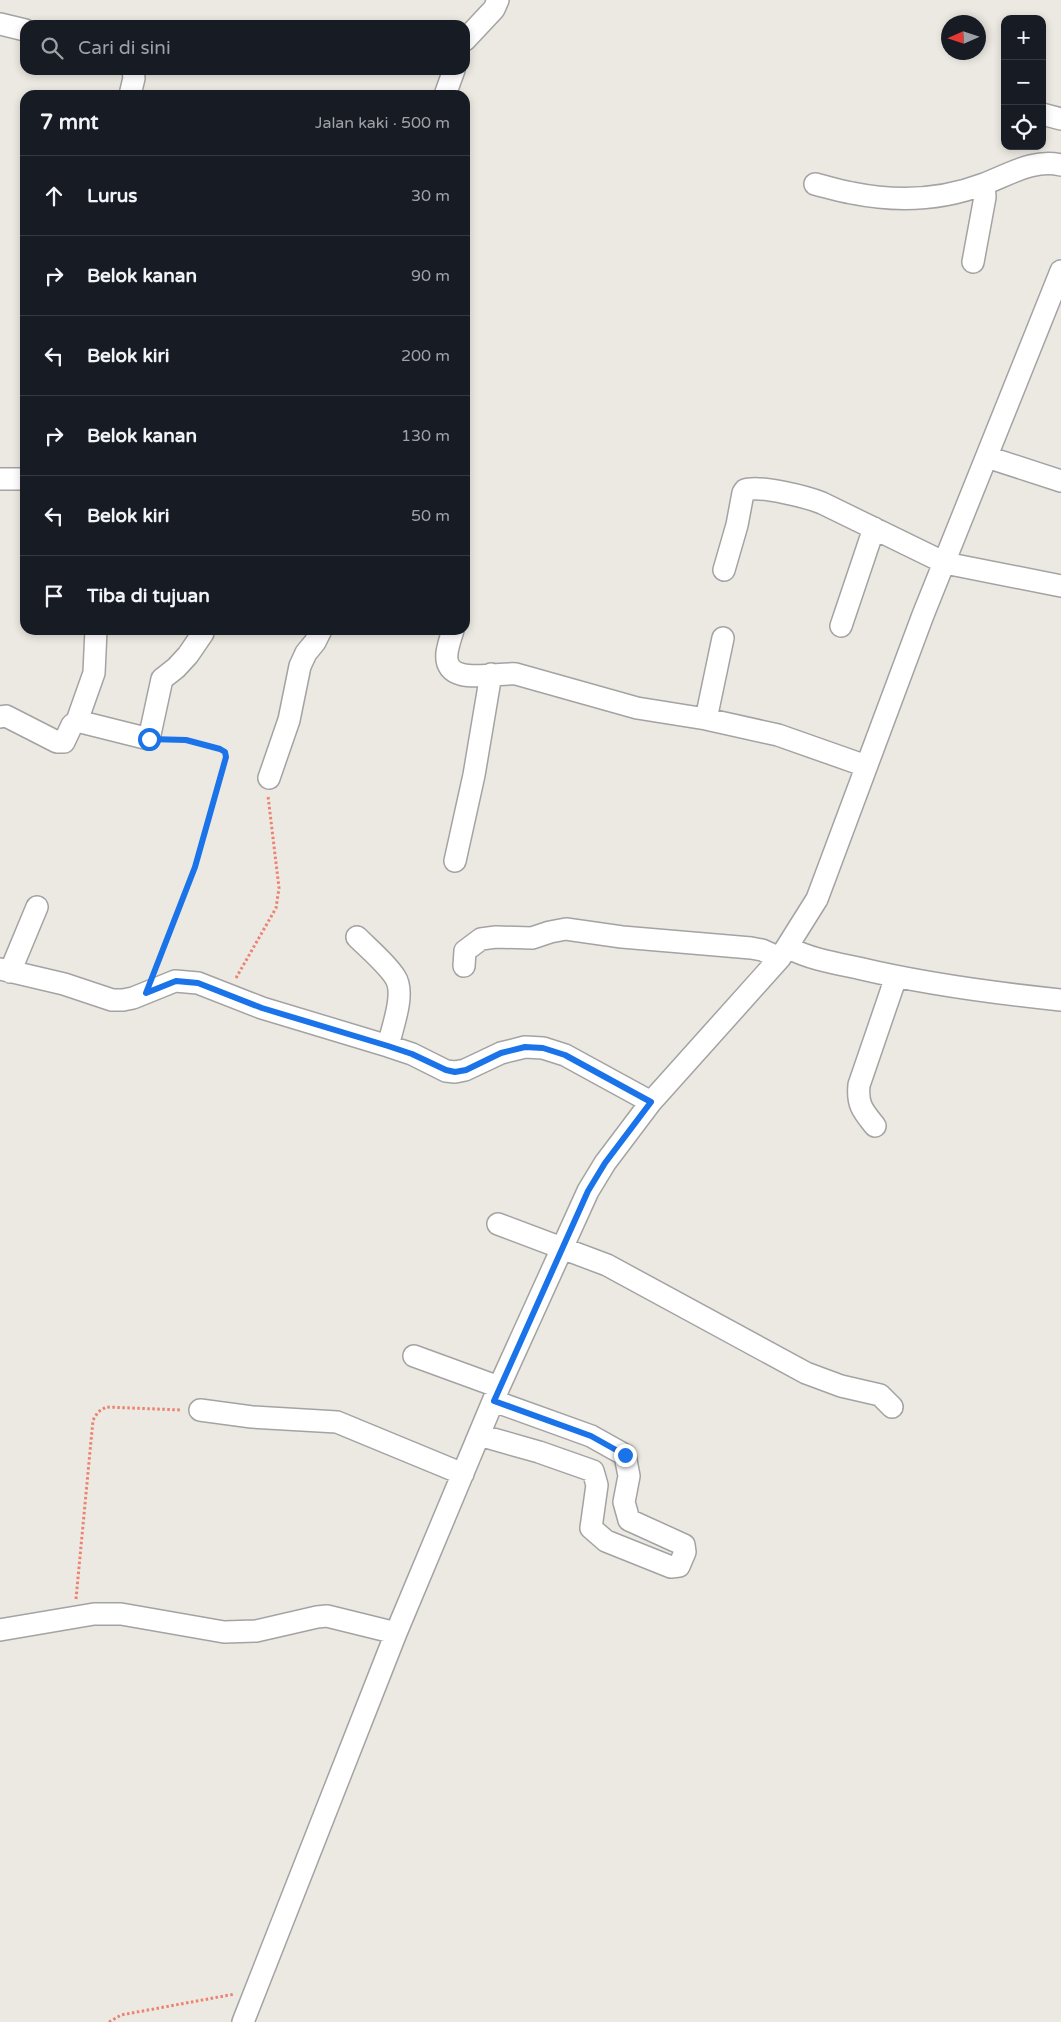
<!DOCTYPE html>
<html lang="id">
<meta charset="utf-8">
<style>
body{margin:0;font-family:"Varela Round",sans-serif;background:#20242c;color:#f1f3f6}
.controls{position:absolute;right:15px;top:15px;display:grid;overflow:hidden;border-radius:10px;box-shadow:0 2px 8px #0003}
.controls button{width:45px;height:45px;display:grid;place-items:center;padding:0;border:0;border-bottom:1px solid #363941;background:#171b24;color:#f1f3f6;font:25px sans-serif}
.compass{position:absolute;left:941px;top:15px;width:45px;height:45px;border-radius:50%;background:#171b24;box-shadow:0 2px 8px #0003;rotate:267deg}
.stop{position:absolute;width:15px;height:15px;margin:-11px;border:4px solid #1a73e8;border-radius:50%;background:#fff}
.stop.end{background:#1a73e8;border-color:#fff;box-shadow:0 1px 5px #0008}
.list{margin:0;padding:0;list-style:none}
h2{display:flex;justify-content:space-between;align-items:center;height:65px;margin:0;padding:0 20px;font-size:21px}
h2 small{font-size:16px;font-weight:400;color:#9ea1a6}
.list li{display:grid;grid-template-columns:32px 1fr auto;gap:15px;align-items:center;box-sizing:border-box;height:80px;padding:0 20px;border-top:1px solid #363941}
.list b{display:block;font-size:19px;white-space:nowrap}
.list em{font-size:16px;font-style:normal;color:#9ea1a6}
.icon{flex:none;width:28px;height:28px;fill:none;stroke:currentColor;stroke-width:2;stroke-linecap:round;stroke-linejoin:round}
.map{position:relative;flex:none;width:1061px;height:2022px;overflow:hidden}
.search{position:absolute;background:#171b24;box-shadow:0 2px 8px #0003;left:20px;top:20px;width:450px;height:55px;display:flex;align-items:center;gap:12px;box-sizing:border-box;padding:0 18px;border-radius:15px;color:#9ea1a6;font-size:19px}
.panel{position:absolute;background:#171b24;box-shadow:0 2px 8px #0003;left:20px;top:90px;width:450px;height:545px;border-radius:15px}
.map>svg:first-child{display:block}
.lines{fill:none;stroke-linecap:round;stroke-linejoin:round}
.minor-casing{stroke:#a3a3a3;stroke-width:24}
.path{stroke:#ed8272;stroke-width:3;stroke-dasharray:2.5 2.5;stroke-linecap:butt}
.minor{stroke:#fff;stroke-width:21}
.route{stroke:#1a73e8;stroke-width:6}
</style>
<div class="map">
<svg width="1061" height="2022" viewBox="0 0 1061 2022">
<rect width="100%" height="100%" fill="#ece9e2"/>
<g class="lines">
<defs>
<path id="minor" d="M0,24l25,6
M465,40l29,-31 4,-9
M130,95l4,-17 -1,-8
M445,95l9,-25
M1042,114l19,5
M815,184c12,3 24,7 37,9 44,9 90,7 132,-9
M973,262l12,-65 -1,-13c24,-9 51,-26 77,-19
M987,457l74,24
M0,479h25
M724,570l13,-45 6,-32 2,-3c15,-5 62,7 77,13l123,60 116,23
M841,626l33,-98
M453,630c-2,7 -5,15 -6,23 -4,35 49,19 69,21l121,34 69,11 72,16 88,31
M0,717l6,-1 51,26h7l8,-17 5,-4 17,-48 2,-43
M706,719l17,-81
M77,721l72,18 13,-60 14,-11 12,-13 15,-22v-3
M269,778l20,-58 11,-54 6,-13 9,-11 6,-12
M455,861l19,-86 17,-101
M357,937c11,11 30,27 38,40 11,16 -3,51 -7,69
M789,948c21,11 45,15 69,20 67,16 135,25 203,32
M464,966l1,-15 16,-12 15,-2 36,1 18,-6 16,-3 56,8 129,11 11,2 18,8
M0,969l64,15 48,16h11l10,-2 42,-17 23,2 64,25 126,38 24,8 34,17 9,1 10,-2 36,-17 24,-6 18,1 22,7 86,47
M10,972l27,-65
M875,1126c-12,-15 -18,-21 -16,-41l37,-108
M498,1224l109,41 199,108 35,13 39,9 12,12
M414,1356l85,31
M200,1410l52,7 85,5 126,52
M479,1435l60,17 54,19 4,14 -6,43 15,13 65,26 8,-1 6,-14 -1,-7 -55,-25 -5,-18 5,-26 -4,-21 -34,-19 -97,-35
M0,1630l94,-16h27l103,18 32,-1 61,-14 10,-1 69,17
M243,2022l153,-389 103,-246 89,-196 17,-28 46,-61 129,-144 37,-59 106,-284 138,-344"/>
</defs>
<use href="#minor" class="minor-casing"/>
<path class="path" d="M155,969l40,-102 31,-110 -1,-5 -5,-3 -34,-9h-19
M236,978l40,-70 3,-20 -11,-92
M76,1599l17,-179 5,-8 8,-5 75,3
M109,2022l12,-7 114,-21"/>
<use href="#minor" class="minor"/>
</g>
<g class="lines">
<path class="route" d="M149,739l37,1 34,9 5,3 1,5 -31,110 -49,126 30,-12 22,2 64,25 126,38 24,8 34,16 9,2 11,-2 35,-17 24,-6 18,1 22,7 86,47 -46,61 -17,28 -94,210 97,35 34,19"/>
</g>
</svg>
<div class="controls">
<button>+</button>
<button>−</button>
<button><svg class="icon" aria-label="locate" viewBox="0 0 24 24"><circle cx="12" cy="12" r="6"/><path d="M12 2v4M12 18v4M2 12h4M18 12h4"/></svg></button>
</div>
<svg class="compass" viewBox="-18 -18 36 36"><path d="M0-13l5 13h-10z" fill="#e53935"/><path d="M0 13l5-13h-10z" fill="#9ea1a6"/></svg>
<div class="stop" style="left:149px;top:739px"></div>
<div class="stop end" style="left:625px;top:1455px"></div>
<div class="search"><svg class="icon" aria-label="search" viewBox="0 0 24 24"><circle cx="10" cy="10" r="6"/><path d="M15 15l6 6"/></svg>Cari di sini</div>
<section class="panel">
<h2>7 mnt<small>Jalan kaki · 500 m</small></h2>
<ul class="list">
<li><svg class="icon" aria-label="ahead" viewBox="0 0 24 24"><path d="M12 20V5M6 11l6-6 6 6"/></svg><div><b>Lurus</b></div><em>30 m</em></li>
<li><svg class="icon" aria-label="right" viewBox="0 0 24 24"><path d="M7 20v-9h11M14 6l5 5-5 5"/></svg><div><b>Belok kanan</b></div><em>90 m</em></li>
<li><svg class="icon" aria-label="left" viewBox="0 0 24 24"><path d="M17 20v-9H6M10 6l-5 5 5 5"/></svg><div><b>Belok kiri</b></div><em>200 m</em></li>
<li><svg class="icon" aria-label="right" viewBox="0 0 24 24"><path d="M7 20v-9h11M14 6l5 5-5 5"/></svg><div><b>Belok kanan</b></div><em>130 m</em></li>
<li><svg class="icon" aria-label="left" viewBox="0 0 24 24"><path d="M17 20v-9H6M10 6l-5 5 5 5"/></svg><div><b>Belok kiri</b></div><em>50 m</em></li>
<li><svg class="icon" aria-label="arrive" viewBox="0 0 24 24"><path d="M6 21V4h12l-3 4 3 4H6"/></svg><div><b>Tiba di tujuan</b></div></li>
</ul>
</section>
</div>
